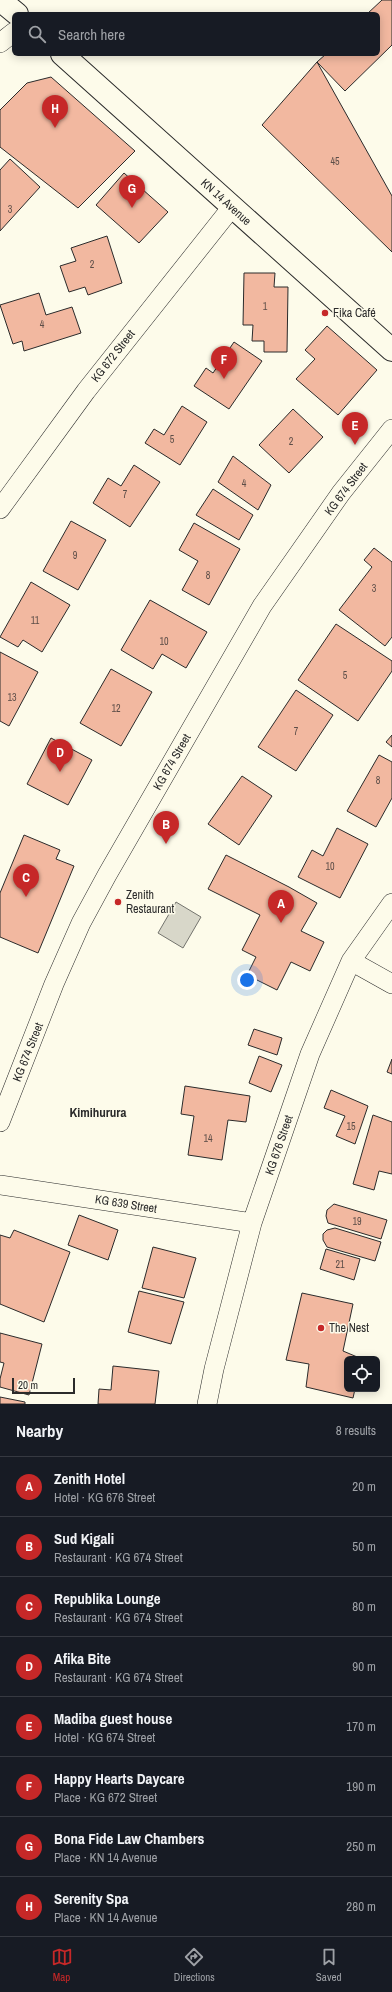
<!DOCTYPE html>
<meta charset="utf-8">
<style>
body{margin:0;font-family:"Archivo Narrow",sans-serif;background:#20242c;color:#f1f3f6}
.controls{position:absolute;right:12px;bottom:12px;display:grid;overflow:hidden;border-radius:6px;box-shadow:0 2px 10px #0003}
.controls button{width:36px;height:36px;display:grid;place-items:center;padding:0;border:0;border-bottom:1px solid #363941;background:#171b24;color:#f1f3f6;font:20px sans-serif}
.scale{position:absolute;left:12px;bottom:10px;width:63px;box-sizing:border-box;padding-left:4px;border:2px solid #2b2b2b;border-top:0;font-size:11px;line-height:14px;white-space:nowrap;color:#2b2b2b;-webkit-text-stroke:3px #fdfbea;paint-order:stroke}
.you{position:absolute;left:247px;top:980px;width:14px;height:14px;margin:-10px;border:3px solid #fff;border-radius:50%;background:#1a73e8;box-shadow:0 0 0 6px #1a73e833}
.badge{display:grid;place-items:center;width:26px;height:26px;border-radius:50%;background:#c62828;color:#fff;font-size:13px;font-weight:700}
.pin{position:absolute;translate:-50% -33px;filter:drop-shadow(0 1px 2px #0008)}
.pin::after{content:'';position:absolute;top:21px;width:14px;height:12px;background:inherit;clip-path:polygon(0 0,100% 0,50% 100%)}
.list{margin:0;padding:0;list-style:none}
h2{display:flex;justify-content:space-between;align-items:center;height:52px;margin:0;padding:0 16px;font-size:17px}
h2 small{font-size:13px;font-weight:400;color:#9ea1a6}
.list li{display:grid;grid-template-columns:26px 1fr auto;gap:12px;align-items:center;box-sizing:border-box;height:60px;padding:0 16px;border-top:1px solid #363941}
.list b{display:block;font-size:15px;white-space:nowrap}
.list p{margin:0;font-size:13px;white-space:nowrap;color:#9ea1a6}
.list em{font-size:13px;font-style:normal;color:#9ea1a6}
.icon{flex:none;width:22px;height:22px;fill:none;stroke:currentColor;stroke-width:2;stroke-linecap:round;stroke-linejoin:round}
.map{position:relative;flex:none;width:392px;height:1404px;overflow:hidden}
.search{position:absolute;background:#171b24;box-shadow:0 2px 10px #0003;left:12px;right:12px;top:12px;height:44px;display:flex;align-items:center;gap:10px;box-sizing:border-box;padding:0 14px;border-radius:6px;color:#9ea1a6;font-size:15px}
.sheet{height:532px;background:#171b24}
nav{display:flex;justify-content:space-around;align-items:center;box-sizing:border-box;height:56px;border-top:1px solid #363941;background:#171b24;font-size:11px;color:#9ea1a6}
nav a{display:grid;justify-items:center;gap:2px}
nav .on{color:#c62828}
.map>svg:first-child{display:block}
.water{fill:#d8d7c9;stroke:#74746e}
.building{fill:#f2b8a0;stroke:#2b2b2b}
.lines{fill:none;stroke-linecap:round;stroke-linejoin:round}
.street-casing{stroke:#2b2b2b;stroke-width:20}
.secondary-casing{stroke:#2b2b2b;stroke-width:24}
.street{stroke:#fdfbea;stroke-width:19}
.secondary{stroke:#fdfbea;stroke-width:22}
.poi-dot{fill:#c62828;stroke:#fdfbea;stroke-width:1.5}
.labels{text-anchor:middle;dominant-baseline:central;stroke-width:3;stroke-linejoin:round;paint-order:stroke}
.number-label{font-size:10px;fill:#5d4e48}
.street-label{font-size:12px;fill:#2b2b2b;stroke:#fdfbea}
.poi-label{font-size:12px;fill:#2b2b2b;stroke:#fdfbea;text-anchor:start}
.neighbourhood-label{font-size:13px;font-weight:bold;fill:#2b2b2b;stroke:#fdfbea}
</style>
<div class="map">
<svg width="392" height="1404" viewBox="0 0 392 1404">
<rect width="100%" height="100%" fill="#fdfbea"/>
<path class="water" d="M176,902l25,15 -18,31 -25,-15z"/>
<path class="building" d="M382,0h10v45l-47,46 -28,-29 9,-8h52v-40h-11z
M317,62l75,134v56l-130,-127z
M51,77l84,74 -57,57 -78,-61v-37l27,-27z
M10,159l30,28 -40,44v-61z
M124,173l44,39 -29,31 -43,-38z
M107,236l15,47 -34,12 -3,-8 -16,5 -9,-26 16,-5 -5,-13z
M244,273h31l-1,14h14l-1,65h-23v-11h-12l1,-16h-10z
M39,293l7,22 26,-8 9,26 -57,18 -2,-10 -9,3 -13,-39z
M327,326l50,44 -39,45 -42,-36 19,-20 -10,-9z
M234,342l28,19 -33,48 -35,-23 12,-18 7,5z
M182,406l25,16 -27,43 -35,-22 9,-14 10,6z
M293,409l30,28 -34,36 -30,-28z
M233,456l38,29 -13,25 -40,-28z
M134,465l26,17 -30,45 -37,-24 15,-25 13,8z
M213,489l40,26 -14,25 -43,-25z
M71,521l35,19 -28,50 -35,-19z
M194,523l46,26 -31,56 -27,-15 16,-29 -19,-11z
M374,548l18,14v75l-7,9 -46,-36 33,-43 -8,-7z
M31,582l39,23 -28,47 -19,-12 -5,7 -18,-10z
M150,600l57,32 -21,36 -24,-14 -9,15 -32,-19z
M336,624l56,37v10l-34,50 -60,-41z
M0,652l38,20 -29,54 -9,-5z
M111,669l41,23 -31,54 -41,-23z
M296,690l37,25 -37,56 -38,-24z
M392,735v12l-6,-5z
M51,738l41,22 -24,45 -41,-21z
M379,755l13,7v36l-16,29 -29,-16z
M242,776l30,20 -33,49 -31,-21z
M337,828l31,16 -28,54 -42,-21 14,-27 11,6z
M24,835l36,15 -4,9 18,7 -36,87 -38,-16v-44z
M226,855l63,32 28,16 -16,28 23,11 -14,29 -19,-9 -14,28 -30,-15 9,-18 -14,-7 18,-35 -52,-26z
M254,1029l28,9 -5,17 -29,-10z
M259,1056l23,9 -11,27 -22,-9z
M392,1059v15l-5,-2z
M185,1086l65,10 -4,26 -18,-2 -6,40 -34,-5 6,-39 -13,-2z
M331,1090l37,16 -13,38 -19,-8 9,-20 -21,-8z
M373,1115l19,7v52l-13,-3 -5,19 -21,-6z
M334,1204l53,16 -6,19 -53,-16 -2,-7 1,-6z
M79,1215l39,15 -10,30 -40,-15z
M335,1228l46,14 -6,19 -48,-14 -4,-7v-6l4,-4z
M14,1230l56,22 -26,70 -44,-18v-69l10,3z
M153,1247l43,11 -12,40 -42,-10z
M326,1249l34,10 -6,21 -34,-11z
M139,1291l45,11 -13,42 -43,-12z
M302,1293l51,11 -10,47 19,8h-15v30h8l-2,9 -47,-11 3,-23 -23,-4z
M0,1333l42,11 -13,51 -29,-8v-8l4,-16 -4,-1z
M113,1366l46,5 -4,33h-57l1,-15 12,1z
M0,1397l25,5v2h-25z"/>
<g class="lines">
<defs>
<path id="street" d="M0,43l14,-11
M0,509l86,-118 146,-184
M351,961l41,23
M0,1122l54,-138 27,-61 26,-48 155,-269 79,-113 51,-64
M0,1185l252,38
M207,1404l7,-35 38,-146 58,-169 41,-93 41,-58"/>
<path id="secondary" d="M0,0l17,14
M62,54l330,296"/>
</defs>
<use href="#street" class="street-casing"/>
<use href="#secondary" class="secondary-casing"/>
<use href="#street" class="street"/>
<use href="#secondary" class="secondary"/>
</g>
<g class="poi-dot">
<circle cx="325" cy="313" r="4"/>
<circle cx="118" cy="902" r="4"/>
<circle cx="321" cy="1328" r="4"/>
</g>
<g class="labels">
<g class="number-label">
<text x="335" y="161">45</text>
<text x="10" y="209">3</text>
<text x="92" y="264">2</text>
<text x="265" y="306">1</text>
<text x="42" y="324">4</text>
<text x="172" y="439">5</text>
<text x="291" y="441">2</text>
<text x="244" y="483">4</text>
<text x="125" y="494">7</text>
<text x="75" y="555">9</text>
<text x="208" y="575">8</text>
<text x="374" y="588">3</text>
<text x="35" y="620">11</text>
<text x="164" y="641">10</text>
<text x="345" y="675">5</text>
<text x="12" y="697">13</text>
<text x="116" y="708">12</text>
<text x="296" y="731">7</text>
<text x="378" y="780">8</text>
<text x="330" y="866">10</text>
<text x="351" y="1126">15</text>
<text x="208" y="1138">14</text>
<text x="357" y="1221">19</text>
<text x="340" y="1264">21</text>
</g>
<g class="street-label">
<text transform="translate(226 202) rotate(42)">KN 14 Avenue</text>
<text transform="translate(113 356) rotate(-52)">KG 672 Street</text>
<text transform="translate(346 489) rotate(-53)">KG 674 Street</text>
<text transform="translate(172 762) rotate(-60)">KG 674 Street</text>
<text transform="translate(28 1052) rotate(-68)">KG 674 Street</text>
<text transform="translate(279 1145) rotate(-71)">KG 676 Street</text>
<text transform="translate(126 1204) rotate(9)">KG 639 Street</text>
</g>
<g class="poi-label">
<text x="333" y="313">Fika Café</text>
<text x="126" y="895">Zenith<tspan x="126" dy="14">Restaurant</tspan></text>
<text x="329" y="1328">The Nest</text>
</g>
<g class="neighbourhood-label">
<text x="98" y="1112">Kimihurura</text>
</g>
</g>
</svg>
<div class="controls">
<button><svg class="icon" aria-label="locate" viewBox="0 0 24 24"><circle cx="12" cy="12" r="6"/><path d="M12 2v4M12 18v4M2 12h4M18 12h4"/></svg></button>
</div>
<div class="scale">20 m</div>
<div class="you"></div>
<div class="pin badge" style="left:281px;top:923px">A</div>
<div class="pin badge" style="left:166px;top:844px">B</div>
<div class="pin badge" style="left:26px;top:897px">C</div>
<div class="pin badge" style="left:60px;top:772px">D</div>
<div class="pin badge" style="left:355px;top:445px">E</div>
<div class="pin badge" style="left:224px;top:379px">F</div>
<div class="pin badge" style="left:132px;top:208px">G</div>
<div class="pin badge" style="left:55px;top:128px">H</div>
<div class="search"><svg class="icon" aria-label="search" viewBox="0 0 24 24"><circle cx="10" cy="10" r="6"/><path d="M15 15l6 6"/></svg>Search here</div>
</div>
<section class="sheet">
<h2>Nearby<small>8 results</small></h2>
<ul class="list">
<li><span class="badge">A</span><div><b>Zenith Hotel</b><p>Hotel · KG 676 Street</p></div><em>20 m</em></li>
<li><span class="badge">B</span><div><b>Sud Kigali</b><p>Restaurant · KG 674 Street</p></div><em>50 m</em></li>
<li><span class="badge">C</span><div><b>Republika Lounge</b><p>Restaurant · KG 674 Street</p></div><em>80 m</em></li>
<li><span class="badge">D</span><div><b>Afika Bite</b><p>Restaurant · KG 674 Street</p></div><em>90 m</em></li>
<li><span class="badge">E</span><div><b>Madiba guest house</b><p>Hotel · KG 674 Street</p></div><em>170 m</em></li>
<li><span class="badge">F</span><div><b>Happy Hearts Daycare</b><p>Place · KG 672 Street</p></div><em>190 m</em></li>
<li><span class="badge">G</span><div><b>Bona Fide Law Chambers</b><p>Place · KN 14 Avenue</p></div><em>250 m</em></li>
<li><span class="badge">H</span><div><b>Serenity Spa</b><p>Place · KN 14 Avenue</p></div><em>280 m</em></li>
</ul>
</section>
<nav>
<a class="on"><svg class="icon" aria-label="map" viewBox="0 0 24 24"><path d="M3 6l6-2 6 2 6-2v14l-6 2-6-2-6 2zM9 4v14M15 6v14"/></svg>Map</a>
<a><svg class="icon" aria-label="directions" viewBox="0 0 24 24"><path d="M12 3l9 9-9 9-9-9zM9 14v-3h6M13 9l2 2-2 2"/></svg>Directions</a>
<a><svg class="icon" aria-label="saved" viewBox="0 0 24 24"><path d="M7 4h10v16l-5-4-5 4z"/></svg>Saved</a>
</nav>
